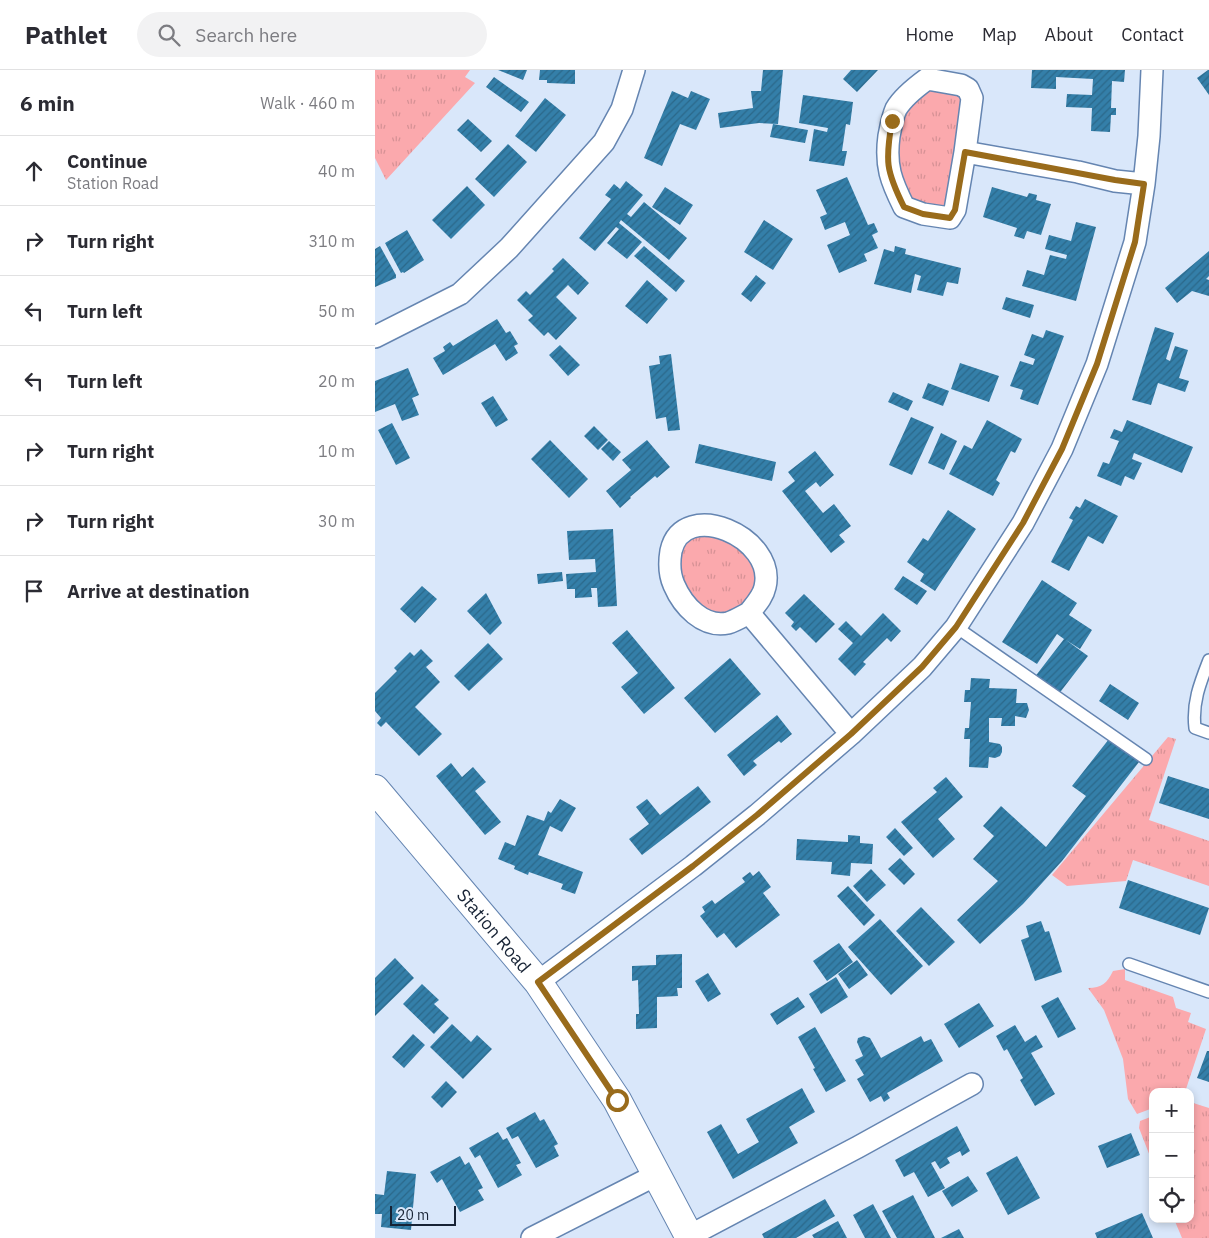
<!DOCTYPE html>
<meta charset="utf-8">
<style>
body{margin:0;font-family:"IBM Plex Sans",sans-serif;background:#f2f2f3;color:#2b2b33}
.controls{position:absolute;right:15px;bottom:15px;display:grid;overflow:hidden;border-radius:10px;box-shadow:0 2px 8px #0003}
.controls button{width:45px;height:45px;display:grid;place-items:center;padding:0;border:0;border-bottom:1px solid #e1e1e2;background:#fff;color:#2b2b33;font:25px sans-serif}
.scale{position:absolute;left:15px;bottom:12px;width:66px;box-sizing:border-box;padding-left:5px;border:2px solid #172335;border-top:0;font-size:14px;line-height:18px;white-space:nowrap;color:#172335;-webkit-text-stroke:4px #d9e7fa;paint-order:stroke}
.stop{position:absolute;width:15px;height:15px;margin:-11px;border:4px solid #996b1b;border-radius:50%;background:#fff}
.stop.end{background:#996b1b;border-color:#fff;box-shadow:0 1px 5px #0008}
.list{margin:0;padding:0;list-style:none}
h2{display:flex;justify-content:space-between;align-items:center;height:65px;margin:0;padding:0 20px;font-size:21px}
h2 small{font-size:16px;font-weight:400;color:#7c7c81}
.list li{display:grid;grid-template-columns:32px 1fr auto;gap:15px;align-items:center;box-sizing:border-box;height:70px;padding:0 20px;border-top:1px solid #e1e1e2}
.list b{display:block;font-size:19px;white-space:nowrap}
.list p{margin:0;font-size:16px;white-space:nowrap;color:#7c7c81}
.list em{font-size:16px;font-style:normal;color:#7c7c81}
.icon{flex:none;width:28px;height:28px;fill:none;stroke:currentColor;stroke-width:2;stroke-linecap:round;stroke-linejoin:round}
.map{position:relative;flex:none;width:834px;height:1168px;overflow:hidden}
header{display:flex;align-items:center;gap:30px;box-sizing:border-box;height:70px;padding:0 25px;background:#fff;border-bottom:1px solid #e1e1e2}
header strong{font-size:24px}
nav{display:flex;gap:28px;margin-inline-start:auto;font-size:18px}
.search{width:350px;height:45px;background:#f2f2f3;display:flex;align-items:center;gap:12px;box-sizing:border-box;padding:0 18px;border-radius:28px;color:#7c7c81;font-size:19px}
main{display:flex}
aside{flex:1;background:#fff}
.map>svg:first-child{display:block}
.grass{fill:url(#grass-tufts)}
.building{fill:url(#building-hatch)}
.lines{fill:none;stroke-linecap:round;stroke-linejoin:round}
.lane-casing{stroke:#6585b1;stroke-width:14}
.street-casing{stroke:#6585b1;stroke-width:24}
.secondary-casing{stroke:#6585b1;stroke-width:30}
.lane{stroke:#fff;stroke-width:11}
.street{stroke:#fff;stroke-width:21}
.secondary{stroke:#fff;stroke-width:28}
.route{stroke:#996b1b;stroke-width:6}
.labels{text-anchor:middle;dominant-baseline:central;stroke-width:4;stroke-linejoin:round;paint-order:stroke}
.street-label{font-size:18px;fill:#172335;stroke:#d9e7fa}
</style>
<header>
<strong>Pathlet</strong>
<div class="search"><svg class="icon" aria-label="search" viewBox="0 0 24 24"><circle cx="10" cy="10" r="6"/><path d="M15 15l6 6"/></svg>Search here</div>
<nav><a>Home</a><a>Map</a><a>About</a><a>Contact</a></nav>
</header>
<main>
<aside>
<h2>6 min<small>Walk · 460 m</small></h2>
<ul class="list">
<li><svg class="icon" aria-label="ahead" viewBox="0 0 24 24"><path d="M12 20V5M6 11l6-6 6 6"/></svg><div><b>Continue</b><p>Station Road</p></div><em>40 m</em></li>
<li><svg class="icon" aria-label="right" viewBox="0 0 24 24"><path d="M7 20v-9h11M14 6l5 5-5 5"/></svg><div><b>Turn right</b></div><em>310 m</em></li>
<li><svg class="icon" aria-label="left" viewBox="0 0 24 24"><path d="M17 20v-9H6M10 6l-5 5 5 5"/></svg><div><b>Turn left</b></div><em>50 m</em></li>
<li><svg class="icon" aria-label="left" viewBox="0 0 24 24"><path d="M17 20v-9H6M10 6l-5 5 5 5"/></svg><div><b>Turn left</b></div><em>20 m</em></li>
<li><svg class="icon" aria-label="right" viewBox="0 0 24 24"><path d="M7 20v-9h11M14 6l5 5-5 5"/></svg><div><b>Turn right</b></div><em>10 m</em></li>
<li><svg class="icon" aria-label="right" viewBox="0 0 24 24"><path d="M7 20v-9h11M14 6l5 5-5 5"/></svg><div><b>Turn right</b></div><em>30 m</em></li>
<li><svg class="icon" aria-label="arrive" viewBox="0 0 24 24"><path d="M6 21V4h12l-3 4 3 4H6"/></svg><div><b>Arrive at destination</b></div></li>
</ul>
</aside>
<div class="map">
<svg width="834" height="1168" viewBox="0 0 834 1168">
<defs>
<pattern id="grass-tufts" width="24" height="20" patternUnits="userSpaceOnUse" patternTransform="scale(1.25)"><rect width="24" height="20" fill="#fba9ad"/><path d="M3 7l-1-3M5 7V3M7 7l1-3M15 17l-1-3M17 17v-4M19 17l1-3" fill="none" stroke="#d69195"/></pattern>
<pattern id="building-hatch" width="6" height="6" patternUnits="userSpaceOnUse" patternTransform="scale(1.25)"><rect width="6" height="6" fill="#347fa9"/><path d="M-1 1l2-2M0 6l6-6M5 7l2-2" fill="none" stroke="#2b688a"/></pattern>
</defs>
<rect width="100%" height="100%" fill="#d9e7fa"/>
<path class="grass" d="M0,0h95l-5,7 10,6 -89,97 -11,-22z
M552,19l31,5 5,9 -18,104 -8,2 -30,-10 -15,-50 8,-32z
M326,461l37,12 20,30c-8,34 -12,36 -46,43l-28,-21 -8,-39 5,-13z
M793,667l8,2 -27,81 60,21v45l-76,-26 -7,21 -59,5 -15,-11z
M750,899v11l48,17 3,11 15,5 -3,9 18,7 -20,60 -11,3h-22v16l-16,6 -9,-15 -5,-40 -19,-49 -16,-22c14,0 19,-5 25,-17z
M815,1032l19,6v130h-27l-8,-19h16z
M778,1046v48l-14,-36 1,-7z"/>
<path class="building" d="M123,0h29l-4,10z
M165,0h35v14l-28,-1v-3h-8z
M388,0h20l-5,54 -19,-1 -39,5 -2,-15 35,-5 -2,-17h10z
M476,0h27l-21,22 -14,-13z
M657,0h93l-1,12 -12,-1 -1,27h5v7h-5l-1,17 -19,-1 1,-23 -26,-1 1,-13 25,1 1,-16 -37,-2v12l-25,-1z
M833,0h1v25l-12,-17z
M119,7l35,25 -8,10 -35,-25z
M297,21l16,7 3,-7 19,8 -14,31 -16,-6 -18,42 -18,-8z
M428,25l50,7 -3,23 -4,-1 -4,27h5l-3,15 -35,-5 5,-32 13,3 1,-4 -29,-5z
M170,28l21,17 -30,37 -21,-16z
M93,49l24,22 -11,11 -24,-22z
M398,54l35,6 -3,13 -35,-6z
M133,74l19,18 -33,35 -19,-18z
M472,107l21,48 6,-2 4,9 -6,3 6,13 -14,6 3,7 -28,12 -12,-28 23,-10 -5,-13 -20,8 -5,-13 7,-3 -11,-24z
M251,111l17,14 -16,19 4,3 13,-15 43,36 -18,22 -48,-40 -2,3 23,19 -15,17 -20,-16 12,-14 -3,-2 -21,24 -16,-13 32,-39 -6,-4 9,-11 6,5z
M92,116l18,19 -34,34 -19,-19z
M290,117l28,18 -13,20 -28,-18z
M617,117l35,10 2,-4 8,2 -1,5 15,4 -10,31 -14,-4 -3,8 -10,-3 3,-8 -34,-11z
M389,150l29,19 -20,31 -29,-18z
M701,152l20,5 -20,74 -54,-15 5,-16 17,5 6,-20 16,4 1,-4 -22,-6 4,-14 22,6z
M32,160l17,30 -20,13 -1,-1 -2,1 -16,-30z
M5,176l16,29v3l-21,9v-38z
M269,176l41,35 -9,11 -42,-36z
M520,176l11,3 -1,5 56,14 -3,16 -11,-2 -4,14 -26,-6 4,-14 -6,-2 -4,19 -37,-9 10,-35 10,3z
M834,181v25l-3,3 3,1v16l-17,-5 -15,12 -12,-15z
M188,188l26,25 -11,12 -10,-10 -12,12 21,21 -21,22 -8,-8 -4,4 -16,-16 5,-4 -16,-16 9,-9 4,4 24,-24 -2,-2z
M381,205l10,8 -15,19 -10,-8z
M272,210l21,19 -21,25 -22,-18z
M631,227l28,8 -4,13 -28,-9z
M122,249l9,14 4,-2 8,13 -4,2 4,7 -12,8 -11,-17 -52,31 -10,-17 12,-7 -2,-4 7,-5 3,4z
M780,257l19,6 -8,26 4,2 5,-15 13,4 -9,28 10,3 -4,11 -27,-9 -7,22 -19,-5z
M671,260l18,6 -26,69 -18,-6 3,-9 -13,-4 10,-25 13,4 2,-6 -11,-4 8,-21 11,4z
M185,275l20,20 -12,11 -19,-21z
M296,284l9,76 -12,1 -2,-14 -10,2 -7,-53 11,-2 -1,-8z
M585,293l39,13 -10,26 -38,-13z
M33,298l11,27 -7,3 7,17 -17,6 -7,-17 -20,8v-31z
M553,313l21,8 -6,15 -21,-8z
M518,322l20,9 -5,10 -20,-9z
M118,326l15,24 -12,7 -15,-24z
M536,347l23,10 -22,48 -23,-10z
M612,350l35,19 -7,14 -4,-2 -15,29 4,3 -7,13 -44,-22 15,-29 8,4z
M752,350l66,27 -11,26 -48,-20 -2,6 10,4 -8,17 -9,-4 -4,10 -24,-10 6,-14 6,2 10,-23 -9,-3 4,-9 8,3z
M17,353l18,35 -14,7 -18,-35z
M219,356l14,14 -10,10 -14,-14z
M566,363l16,8 -13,29 -16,-7z
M175,370l38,39 -19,19 -38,-39z
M272,370l23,27 -13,11 -2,-2 -25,21 1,1 -11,10 -14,-17 25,-21 -9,-10z
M234,371l12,11 -8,9 -12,-12z
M324,374l77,18 -4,19 -77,-18z
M440,381l19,24 -14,12 -4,-5 -11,9 18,22 11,-9 17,22 -12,9 6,7 -14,11 -49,-62 13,-10 -7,-9z
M710,429l33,17 -15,28 -15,-8 -19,35 -18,-9 22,-42 -4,-2 7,-12 4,2z
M573,440l28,19 -41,62 -15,-10 4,-7 -17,-12 16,-24 5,3z
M238,459l4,77 -19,1 -1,-19h-6l1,9 -17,1v-9h-8l-1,-15 30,-2 -1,-13 -26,1 -2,-29z
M187,502l1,9 -25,3 -1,-10z
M528,506l24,15 -10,14 -23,-16z
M667,510l35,23 -8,12 23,15 -12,19 -14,-9 22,16 -30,39 -24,-17 30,-39 -7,-5 -20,30 -35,-22z
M47,516l15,13 -22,24 -15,-14z
M111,523l16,30 -12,12 -23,-24z
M429,524l31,30 -19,19 -16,-16 -4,4 -5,-5 3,-4 -9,-9z
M508,543l18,18 -10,11 -4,-4 -24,24 3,2 -11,12 -17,-17 15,-16 -15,-14 8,-8 15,15z
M252,560l48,58 -31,26 -23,-27 17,-14 -26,-30z
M113,573l15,16 -34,32 -15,-15z
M46,579l12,12 -7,6 14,15 -25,25 27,27 -23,22 -33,-34 -5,5 -4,-4 4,-5 -6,-7v-18l22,-22 -3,-3 16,-16 4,4z
M355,588l31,36 -46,39 -31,-35z
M596,608l19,1 -1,9 28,1 -1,14h11l2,7 -3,8 -11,-2v10h-14l1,-8h-13v24l11,2 2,3v5l-2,4 -5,2 -6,-1 -1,11 -19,-1 1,-28h-6l1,-11h4l2,-26h-7l1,-12h5z
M735,614l29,19 -11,17 -29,-19z
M402,645l15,19 -11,9 -2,-2 -26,20 4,4 -13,11 -17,-21z
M734,669l30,23 -77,99 -39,43 -43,40 -23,-24 41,-39 -25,-22 21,-23 -11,-10 18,-20 45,41 40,-51 -14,-10z
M76,693l11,14 11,-10 13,15 -11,9 26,31 -16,13 -49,-59z
M793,706l41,13v30l-50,-16z
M571,707l17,20 -25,22 17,20 -22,19 -32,-36 36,-30 -4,-4z
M323,716l13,16 -69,53 -13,-16 20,-15 -13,-17 11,-8 13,16z
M185,729l16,9 -14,24 -12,-6 -12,29 45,17 -8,22 -14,-5 2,-5 -34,-12 -1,3 -14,-6 1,-3 -17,-7 7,-17 10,4 12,-31 17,6 4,-10 3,2z
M520,758l18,20 -9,8 -18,-19z
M473,765l12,1v7l13,1 -1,20 -21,-1 -1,13 -19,-2 1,-12 -36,-2 1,-21 51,3z
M525,788l15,16 -11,11 -16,-16z
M496,799l15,16 -19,17 -14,-16z
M384,801l12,16 -8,6 17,22 -44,33 -12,-15 -7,5 -17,-22 5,-4 -3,-5 10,-7 3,4 30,-22 -3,-4 8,-6 3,4z
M753,810l81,28 -9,27 -81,-27z
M473,816l27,29 -11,11 -27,-30z
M546,837l34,35 -26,24 -33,-35z
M505,849l43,47 -32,29 -43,-48z
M666,851l4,11 4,-1 13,41 -27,9 -14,-41 8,-3 -3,-11z
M464,873l14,19 -26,19 -14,-20z
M307,884v34h-5l1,8 -21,1v31l-21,1v-15h3l-1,-34 -6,1v-15l24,-1v-10z
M20,888l19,20 -39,38v-38z
M482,890l11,15 -19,14 -11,-15z
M333,903l13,21 -13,8 -13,-21z
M461,907l12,20 -27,17 -12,-20z
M47,914l17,16 -5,4 15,14 -15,16 -31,-30z
M423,927l7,10 -28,18 -7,-11z
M683,927l18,32 -18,9 -17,-32z
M604,933l15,23 -35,22 -15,-24z
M77,954l19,18 6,-7 15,14 -29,30 -33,-32z
M640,955l10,17 11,-7 7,12 -12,6 24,41 -20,12 -15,-26 3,-2 -16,-29 -3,2 -8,-15z
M440,957l31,54 -20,11 -13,-23 2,-1 -17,-31z
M38,964l12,11 -21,23 -12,-11z
M489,966l6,2 11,20 40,-22 3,6 7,-3 12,22 -56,32 3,5 -6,4 -3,-6 -11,6 -13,-23 7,-4 -9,-15 8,-4 -6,-14 1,-4z
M832,981h2v31l-12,-4z
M71,1011l11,11 -15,16 -11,-11z
M427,1018l13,24 -26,15 9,16 -65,36 -26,-47 14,-8 17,30 21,-12 -13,-23z
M160,1042l5,9 4,-2 14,25 -4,2 5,10 -23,12 -18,-32 -6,3 -6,-11z
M582,1056l13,25 -8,5 -2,-5 -13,7 3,5 -10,6 -5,-8 -4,2 14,25 -17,9 -14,-25 -10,5 -9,-17z
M123,1062l5,8 4,-2 14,25 -5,2 6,10 -24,13 -18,-33 -5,3 -6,-10z
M756,1063l9,22 -33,13 -9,-22z
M85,1086l5,9 4,-3 14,26 -5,2 6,10 -24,12 -18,-33 -5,4 -7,-11z
M642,1086l23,42 -32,17 -22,-42z
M12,1101l29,3 -5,56 -30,-3 1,-13h-7v-20l9,1z
M593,1106l10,15 -26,16 -10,-16z
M538,1125l22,43h-38l-15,-27z
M450,1129l10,17 -39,22h-32l-2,-4z
M498,1134l18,34h-26l-12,-23z
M767,1143l11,25h-56l-2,-5z
M463,1151l9,17h-33l-2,-3z
M584,1159l5,9h-23z"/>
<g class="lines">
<defs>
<path id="lane" d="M581,557l190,132
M834,590c-9,23 -17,43 -14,68l14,5
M754,894l80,28"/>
<path id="street" d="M590,82l7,-54 -4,-9 -7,-4 -34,-6c-11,8 -24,18 -31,30 -4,9 -5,18 -7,27 -4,30 2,45 15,71l19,7 27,4 5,-8 10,-58 113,20 37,9 29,3
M0,267l85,-43 49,-46 95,-106 18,-33 12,-39
M374,543c6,-8 14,-16 16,-26 12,-50 -82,-90 -94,-36 -2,12 -2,23 3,34 9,21 29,43 54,38 7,-2 15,-7 21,-10l102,121
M163,912l155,-116 64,-51 94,-81 71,-67 34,-40 67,-104 39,-74 35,-85 38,-122 9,-58 5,-48 3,-66
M314,1166l169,-89 114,-63
M157,1168l124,-63"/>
<g id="secondary">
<path id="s1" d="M0,719l163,193 79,118 73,138"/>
</g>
</defs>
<use href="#lane" class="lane-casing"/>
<use href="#street" class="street-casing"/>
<use href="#secondary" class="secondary-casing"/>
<use href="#lane" class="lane"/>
<use href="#street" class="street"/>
<use href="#secondary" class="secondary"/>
</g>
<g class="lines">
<path class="route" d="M242,1030l-79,-118 155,-116 64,-51 94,-81 71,-67 34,-40 67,-104 39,-74 35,-85 38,-122 9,-58 -29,-4 -150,-28 -10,58 -5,8 -27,-4 -19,-7c-18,-36 -19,-46 -12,-86"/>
</g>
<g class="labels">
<g class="street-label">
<text stroke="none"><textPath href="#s1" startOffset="185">Station Road</textPath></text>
</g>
</g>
</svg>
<div class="controls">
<button>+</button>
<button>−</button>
<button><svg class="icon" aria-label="locate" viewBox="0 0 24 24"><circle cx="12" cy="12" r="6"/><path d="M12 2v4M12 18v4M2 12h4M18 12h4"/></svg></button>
</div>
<div class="scale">20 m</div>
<div class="stop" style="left:242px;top:1030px"></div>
<div class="stop end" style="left:517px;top:51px"></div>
</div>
</main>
